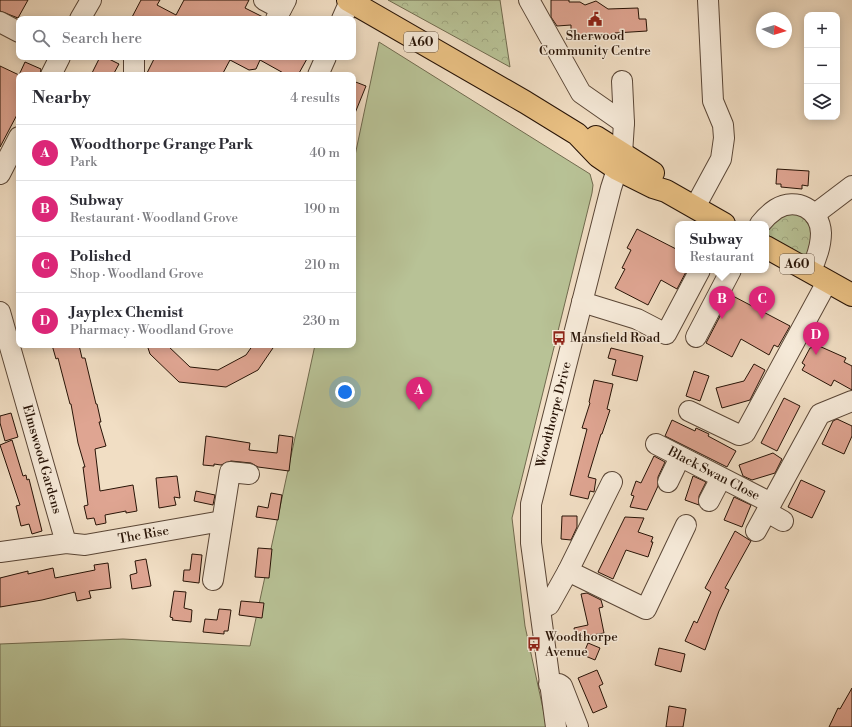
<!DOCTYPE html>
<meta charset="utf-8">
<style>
body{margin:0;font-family:"Libre Bodoni",serif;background:#f2f2f3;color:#2b2b33}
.controls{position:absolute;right:12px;top:12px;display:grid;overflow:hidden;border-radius:8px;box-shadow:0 2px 10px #0003}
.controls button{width:36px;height:36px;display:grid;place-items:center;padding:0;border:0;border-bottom:1px solid #e1e1e2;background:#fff;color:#2b2b33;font:20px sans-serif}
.compass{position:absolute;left:756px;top:12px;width:36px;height:36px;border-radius:50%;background:#fff;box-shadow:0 2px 10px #0003;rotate:94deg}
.you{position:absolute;left:345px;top:392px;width:14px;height:14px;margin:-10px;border:3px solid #fff;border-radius:50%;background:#1a73e8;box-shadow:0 0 0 6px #1a73e833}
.badge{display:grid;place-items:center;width:26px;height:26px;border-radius:50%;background:#db2777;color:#fff;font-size:13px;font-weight:700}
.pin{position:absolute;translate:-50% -33px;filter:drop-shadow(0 1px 2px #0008)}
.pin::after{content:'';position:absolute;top:21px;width:14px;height:12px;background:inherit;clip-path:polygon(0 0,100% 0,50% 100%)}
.popup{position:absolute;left:675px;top:221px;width:94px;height:52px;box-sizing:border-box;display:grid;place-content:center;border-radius:8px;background:#fff;filter:drop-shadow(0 1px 3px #0005);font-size:13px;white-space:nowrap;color:#7c7c81}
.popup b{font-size:15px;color:#2b2b33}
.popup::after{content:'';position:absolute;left:50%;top:100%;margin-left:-8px;border:8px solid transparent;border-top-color:#fff}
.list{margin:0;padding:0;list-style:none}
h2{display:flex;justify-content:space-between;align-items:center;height:52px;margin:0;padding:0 16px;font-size:17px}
h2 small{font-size:13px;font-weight:400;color:#7c7c81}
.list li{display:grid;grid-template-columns:26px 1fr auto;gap:12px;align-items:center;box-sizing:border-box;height:56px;padding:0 16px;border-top:1px solid #e1e1e2}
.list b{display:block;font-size:15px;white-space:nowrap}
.list p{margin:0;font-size:13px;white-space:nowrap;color:#7c7c81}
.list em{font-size:13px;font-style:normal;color:#7c7c81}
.icon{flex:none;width:22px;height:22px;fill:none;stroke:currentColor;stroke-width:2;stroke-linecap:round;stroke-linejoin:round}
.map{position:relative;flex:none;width:852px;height:727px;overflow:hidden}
.search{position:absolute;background:#fff;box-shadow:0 2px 10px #0003;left:16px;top:16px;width:340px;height:44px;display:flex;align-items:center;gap:10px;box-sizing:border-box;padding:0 14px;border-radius:8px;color:#7c7c81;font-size:15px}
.panel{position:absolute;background:#fff;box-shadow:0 2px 10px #0003;left:16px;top:72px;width:340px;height:276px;border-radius:8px}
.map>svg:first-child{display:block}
.green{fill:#b8c296;stroke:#706a4e}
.forest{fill:url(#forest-crowns);stroke:#706a4e}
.building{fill:#dfa592;stroke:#271306}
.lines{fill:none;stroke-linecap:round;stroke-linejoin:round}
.minor-casing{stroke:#5a4636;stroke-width:22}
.highway-casing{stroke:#271306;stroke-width:24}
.minor{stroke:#f6ead9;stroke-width:20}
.highway{stroke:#e8bf82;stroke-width:22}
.labels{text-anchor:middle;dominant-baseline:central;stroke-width:3;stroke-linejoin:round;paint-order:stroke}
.shield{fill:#f6ead9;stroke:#655445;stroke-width:1}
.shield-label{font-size:12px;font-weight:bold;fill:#271306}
.poi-label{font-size:13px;fill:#271306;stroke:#f6ead9;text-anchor:start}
.street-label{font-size:13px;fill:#271306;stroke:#f6ead9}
</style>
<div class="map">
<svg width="852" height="727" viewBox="0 0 852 727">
<defs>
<pattern id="forest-crowns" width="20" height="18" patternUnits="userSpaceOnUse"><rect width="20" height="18" fill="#b8c296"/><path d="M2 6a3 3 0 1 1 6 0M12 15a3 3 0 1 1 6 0" fill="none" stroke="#9ea680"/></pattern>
</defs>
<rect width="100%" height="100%" fill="#f1dec4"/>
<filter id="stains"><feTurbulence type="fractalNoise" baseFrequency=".005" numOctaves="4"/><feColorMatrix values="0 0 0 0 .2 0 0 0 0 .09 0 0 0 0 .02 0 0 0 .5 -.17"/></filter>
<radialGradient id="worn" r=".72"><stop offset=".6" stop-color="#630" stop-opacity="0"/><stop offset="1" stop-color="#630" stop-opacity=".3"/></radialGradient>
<path class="green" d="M379,42l211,132 3,11 -1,8 -80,325 13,108 22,101h-547v-83l123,-5 127,7 65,-301h38v-180z"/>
<path class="forest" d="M388,0h112l10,67z
M796,213l8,5 9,14 -6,26 -41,-24v-5l18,-15z"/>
<path class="building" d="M0,0h28l-10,18 -18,-7z
M141,0h19l-3,5 19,10 8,-15h65l-4,8 20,10 -134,1z
M551,0h18v2h11l5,3 11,-4 12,8 30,-1 1,11h7l1,12 -32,2v3l-44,2v-13l-14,1 -6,-9z
M100,57h5l14,7 -6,11h-22z
M155,57h153l-10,18h-11l-27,-15 -4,9 -7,1 -19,-10 -8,15h-76z
M25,62l16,7 -1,6h-21v36l-19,36v-81l19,9z
M353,81l13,5 -13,32z
M777,169l32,2 -1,15 -6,-1v4l-21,-2v-3h-5z
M637,229l41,21v20h9l-10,19 -16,-9 -13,25 -33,-17 10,-19 -3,-1 9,-18 -4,-2z
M731,295l59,31 -12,21 -4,-2 -5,10 -28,-16 -9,18 -26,-14z
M52,345h27l3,13h3l11,46h1l4,18h-2l7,24 -11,3 5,42 33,-6 4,26 -11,2v-2l-21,4 1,8 -10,2 -2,-7 -7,1 -3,-13 4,-1 -5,-38h2l-7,-24 -7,-39h-1l-12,-46 -2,1z
M147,345h20l23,22 28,3 28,-15 7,-10h22l-17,25 -32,17 -47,-5 -29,-28z
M819,346l27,12 -2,4 8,4v24l-18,-10 -3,6 -29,-16 3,-5 -3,-2 8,-15z
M611,348l32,8 -6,25 -25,-6 4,-15 -8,-2z
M754,364l11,6 -15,30 -28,8 -6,-20 28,-7z
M694,371l15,5 -9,25 -14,-5z
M594,380l19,4 -6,25 3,1 -8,24h-1l-13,43 8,2 -2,13 -4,-1 -2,8 -18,-4 17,-66 -5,-1 8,-25 -1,-1z
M784,398l16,8 -23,45 -16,-8z
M11,413l7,24 -13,4 -5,-18v-7z
M837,419l15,7v10l-8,18 -22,-10 11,-23z
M672,420l23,11 1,-3 13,6 -1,2 28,15 -9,16 -62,-31z
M279,435l14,2 -4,34 -31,-4 -7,-4 -20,-2 -10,4 -7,-1v2l-11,-1 3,-29 44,7 -1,7 28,3z
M12,440l11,36 3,-1 1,5 2,-1 13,52 -10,3 -3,-10 -8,2 -5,-20 4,-1 -20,-60z
M773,453l9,6 -7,14 -23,7 -9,-4 -4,-11z
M654,456l11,6 -7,15v9l-11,24 -17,-3 4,-11 -3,-1 5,-14 5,2z
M177,476l3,22 -6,-1 2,8 -17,3 -3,-30z
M693,476l13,6 -7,14v9l-14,-5z
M801,480l24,11 -13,27 -24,-11z
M196,491l19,4 -2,10 -19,-4z
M271,493l11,2 -4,25 -22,-3 2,-11 10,2z
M734,497l17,8 -9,22 -18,-7z
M562,516h15v11l-6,13 -10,-1z
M625,517l19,1 -6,14 15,5 -2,5h2l-5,15 -22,-7 -13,29 -15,-7z
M735,531l16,10 -26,47 4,2 -10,21 -14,39 -20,-9 9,-20 3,2 14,-31 -6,-4z
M258,548l14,1 -3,29 -14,-1z
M192,554l10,1 -3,28 -16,-2 1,-11h6z
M146,559l5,27 -19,3 -2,-14 7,-2 -2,-12z
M108,563l3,25 -22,3 2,7 -14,3 -2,-9 -33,8 -42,7v-29l28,-7v3l25,-6 2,10 40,-8 -1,-5z
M174,591l12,1 -2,16 8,2 -1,12 -19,-2 1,-2 -3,-1z
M587,593l14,7 2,7 -4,1 5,25 -28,5 -2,-10 14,-3 -7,-31z
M241,601l23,2 -2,15 -23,-3z
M219,609l12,1 -3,21h-4v3l-21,-2 2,-13 12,1z
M588,643l12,5 -5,12 -12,-5z
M659,648l26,6 -4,18 -26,-7z
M597,670l6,14 -4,2 8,21 -14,6 -15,-35z
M852,688v39h-23l9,-19 2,1z
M669,706l17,3 -3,18h-17z"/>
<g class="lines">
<defs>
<g id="minor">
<path d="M264,0l17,9"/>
<path d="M529,0l52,93 43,30"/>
<path d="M80,19l11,-19"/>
<path d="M276,19l10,-19"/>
<path d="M342,19l8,-18"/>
<path d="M0,22l19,10"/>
<path d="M51,75l9,-18"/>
<path d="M134,75v-18"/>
<path d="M318,75l8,-18"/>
<path d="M0,174l19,-37"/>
<path d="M695,207l26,-48 3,-21 -1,-13 -10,-24 -5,-101"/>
<path d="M815,214l37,-28"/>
<path d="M760,224c4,-5 10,-11 16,-15 20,-12 44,0 45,24 0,14 -5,27 -11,39"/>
<path d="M582,302l55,17 29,15 34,-64"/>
<path id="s1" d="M0,312l66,231"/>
<path d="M696,337l35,-67"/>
<path d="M689,411l50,24 6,-2 82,-151"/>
<path id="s2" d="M656,444l115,59"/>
<path d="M668,482l12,-25"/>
<path d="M709,501l12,-23"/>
<path d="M767,512l16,9"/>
<path d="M756,531l64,-117 32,-13"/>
<path id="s3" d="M0,552l66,-9 19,2 137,-24"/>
<path d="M568,571l44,-89"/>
<path d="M213,580l17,-108 19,2"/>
<path d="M540,608l9,-3 19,-34 78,38 40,-84"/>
<path d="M549,684h10l3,2 16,41"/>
<path id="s4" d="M556,727l-25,-184v-39l80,-316 11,-34 2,-31 -2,-42"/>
</g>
<path id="highway" d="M348,0l177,102 52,32 21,22 19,13 36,18 13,4 58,33
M596,137l57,36
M766,247l86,48"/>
</defs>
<use href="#minor" class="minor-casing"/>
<use href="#highway" class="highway-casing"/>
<use href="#minor" class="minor"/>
<use href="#highway" class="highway"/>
</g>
<defs>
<symbol id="civic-bare" viewBox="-9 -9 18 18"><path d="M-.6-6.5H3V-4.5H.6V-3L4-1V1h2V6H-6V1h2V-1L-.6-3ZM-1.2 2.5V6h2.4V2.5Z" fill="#8f2418" stroke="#f6ead9" stroke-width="2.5" paint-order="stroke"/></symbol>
<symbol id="bus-bare" viewBox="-9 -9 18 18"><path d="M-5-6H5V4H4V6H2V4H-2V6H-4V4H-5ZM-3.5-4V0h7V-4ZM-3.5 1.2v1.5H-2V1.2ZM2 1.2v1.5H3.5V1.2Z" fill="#8f2418" stroke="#f6ead9" stroke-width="2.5" paint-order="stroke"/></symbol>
</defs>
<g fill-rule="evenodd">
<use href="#civic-bare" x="585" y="9" width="20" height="20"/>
<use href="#bus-bare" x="549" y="328" width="20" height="20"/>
<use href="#bus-bare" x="524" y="634" width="20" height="20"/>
</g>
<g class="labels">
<g class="shield">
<rect x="404" y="32" width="34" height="20" rx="3"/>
<rect x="780" y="254" width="34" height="20" rx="3"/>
</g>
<g class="shield-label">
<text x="421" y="42">A60</text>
<text x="797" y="264">A60</text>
</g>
<g class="poi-label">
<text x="595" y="36" text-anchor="middle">Sherwood<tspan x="595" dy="15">Community Centre</tspan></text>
<text x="570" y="338">Mansfield Road</text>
<text x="545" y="637">Woodthorpe<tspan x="545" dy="15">Avenue</tspan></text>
</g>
<g class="street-label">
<text stroke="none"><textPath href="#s4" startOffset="317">Woodthorpe Drive</textPath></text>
<text stroke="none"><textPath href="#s1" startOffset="153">Elmswood Gardens</textPath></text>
<text stroke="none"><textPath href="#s2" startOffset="65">Black Swan Close</textPath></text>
<text stroke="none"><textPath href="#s3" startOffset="145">The Rise</textPath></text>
</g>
</g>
<rect width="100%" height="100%" filter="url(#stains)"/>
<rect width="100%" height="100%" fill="url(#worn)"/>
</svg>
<div class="controls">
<button>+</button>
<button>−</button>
<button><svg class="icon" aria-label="layers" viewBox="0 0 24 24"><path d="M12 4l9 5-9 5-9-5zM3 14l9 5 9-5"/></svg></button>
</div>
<svg class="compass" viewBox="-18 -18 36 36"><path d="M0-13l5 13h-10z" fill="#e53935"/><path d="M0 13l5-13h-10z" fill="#7c7c81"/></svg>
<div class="you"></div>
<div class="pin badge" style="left:419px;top:410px">A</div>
<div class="pin badge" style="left:722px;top:319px">B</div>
<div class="popup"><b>Subway</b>Restaurant</div>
<div class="pin badge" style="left:762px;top:319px">C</div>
<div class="pin badge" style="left:816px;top:355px">D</div>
<div class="search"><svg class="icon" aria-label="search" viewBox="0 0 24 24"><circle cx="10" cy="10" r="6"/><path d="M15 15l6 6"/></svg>Search here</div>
<section class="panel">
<h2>Nearby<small>4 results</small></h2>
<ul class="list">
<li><span class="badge">A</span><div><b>Woodthorpe Grange Park</b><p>Park</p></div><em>40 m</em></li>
<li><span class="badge">B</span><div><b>Subway</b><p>Restaurant · Woodland Grove</p></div><em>190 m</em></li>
<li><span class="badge">C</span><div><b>Polished</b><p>Shop · Woodland Grove</p></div><em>210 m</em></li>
<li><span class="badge">D</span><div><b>Jayplex Chemist</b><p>Pharmacy · Woodland Grove</p></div><em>230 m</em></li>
</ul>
</section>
</div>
